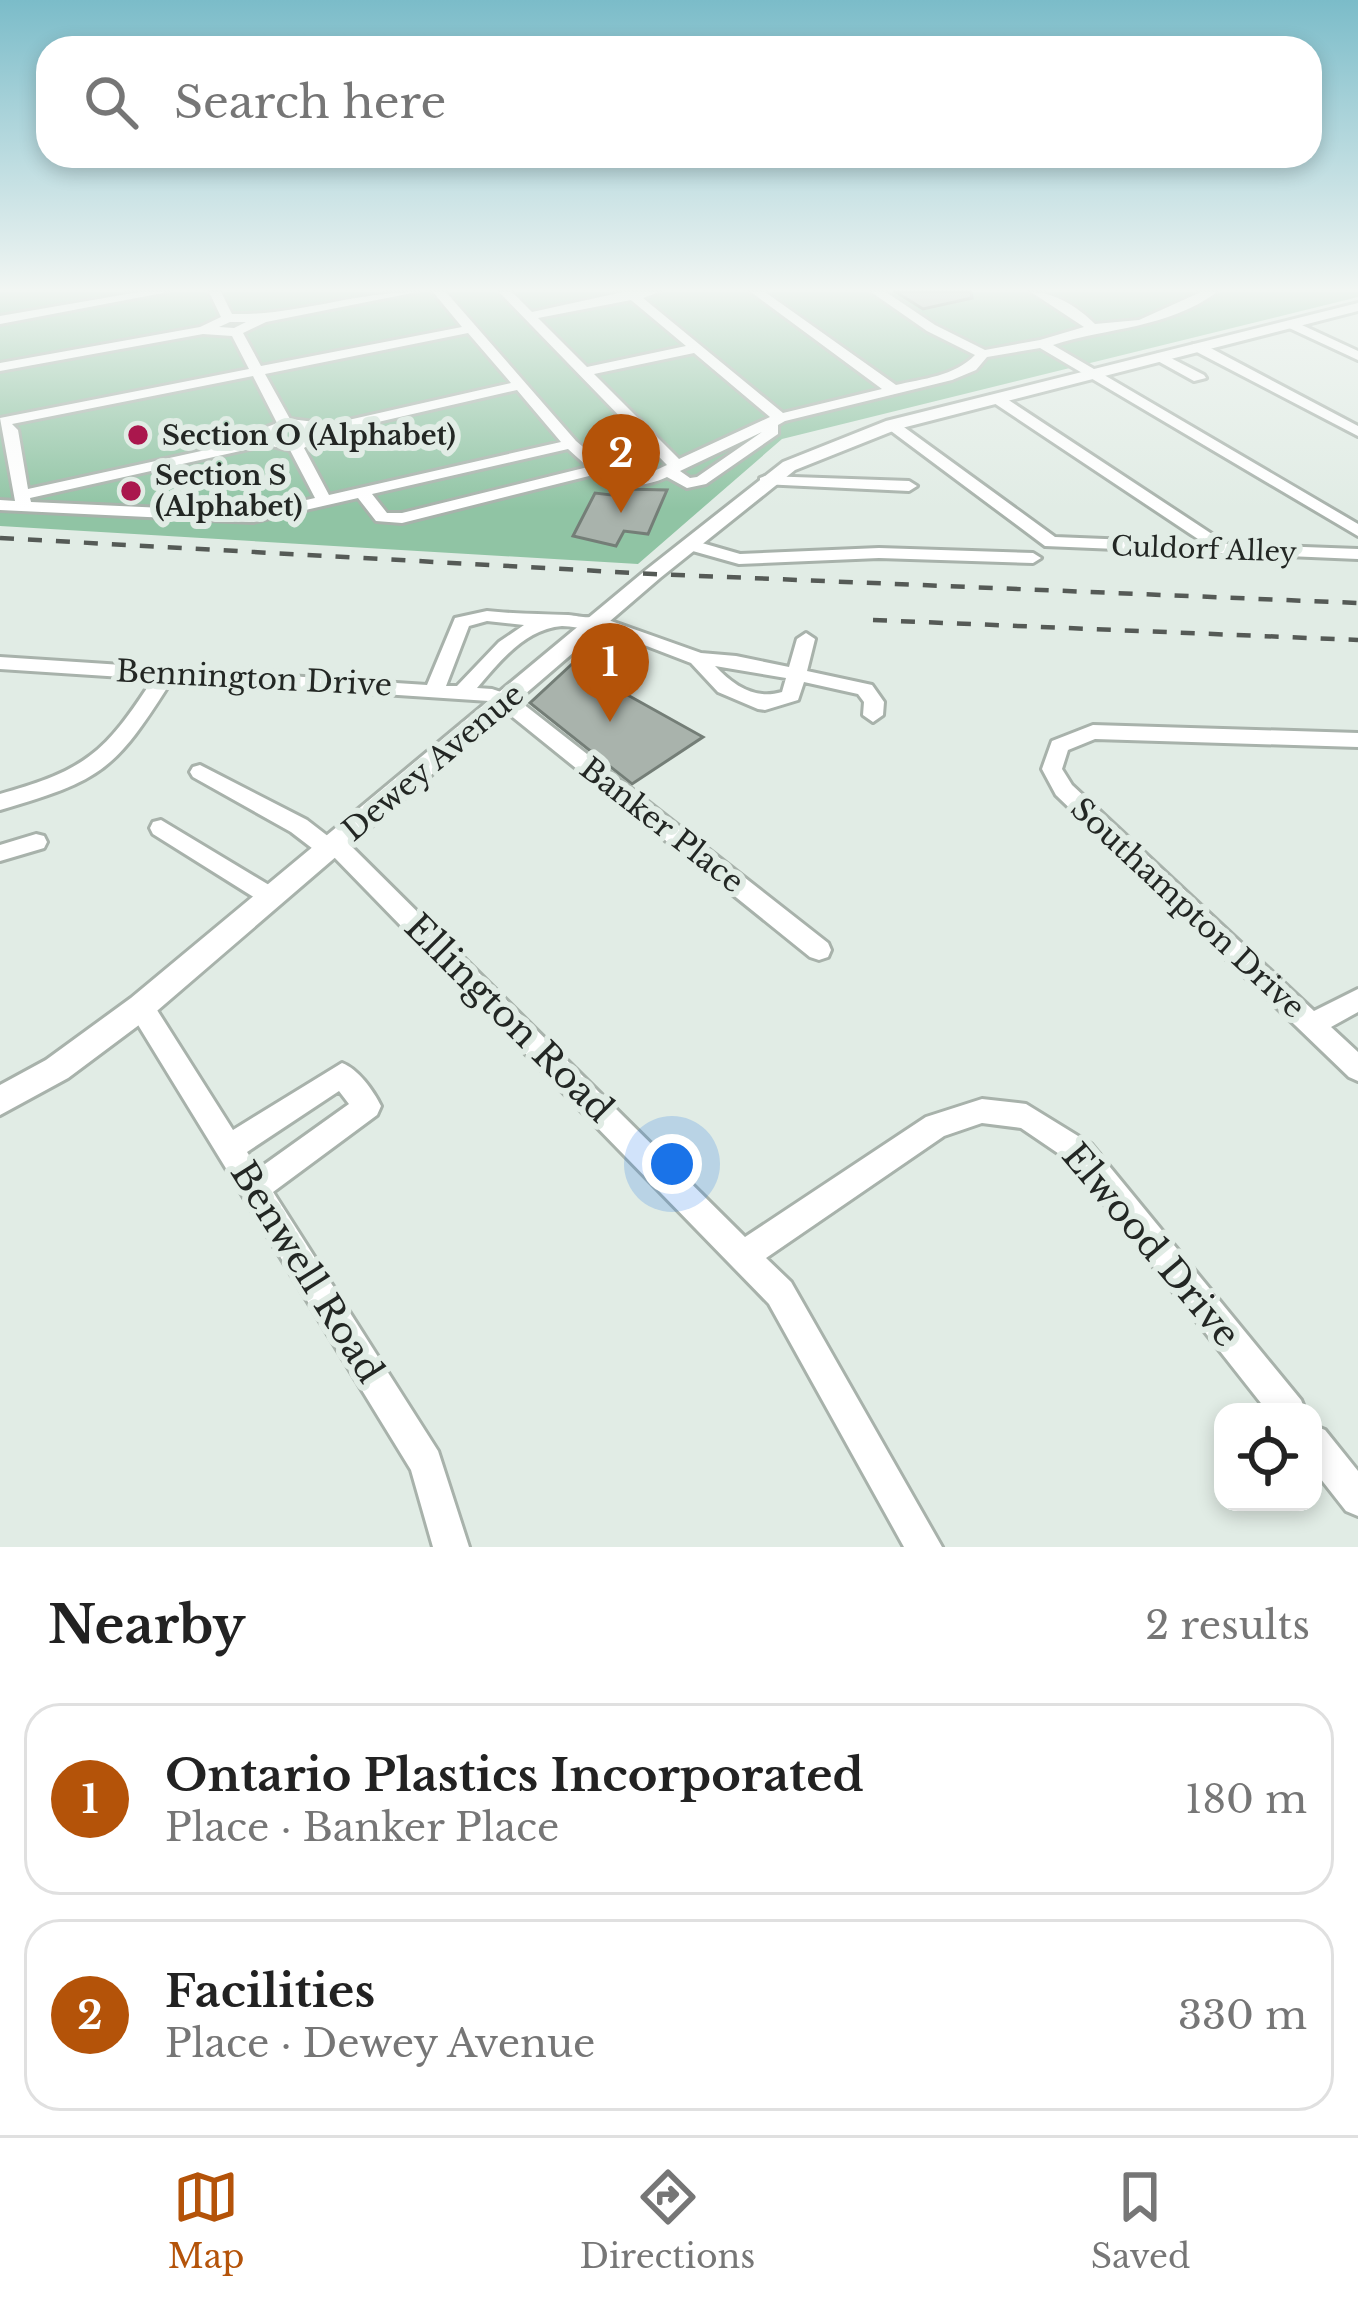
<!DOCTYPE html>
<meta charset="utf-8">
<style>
body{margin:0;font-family:"Libre Baskerville",serif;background:#f2f2f2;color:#222}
.controls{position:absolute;right:36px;bottom:36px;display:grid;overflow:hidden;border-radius:24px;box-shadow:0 6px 18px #0003}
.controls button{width:108px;height:108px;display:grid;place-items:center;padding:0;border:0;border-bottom:3px solid #e0e0e0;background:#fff;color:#222;font:60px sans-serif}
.you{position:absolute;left:672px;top:1164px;width:42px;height:42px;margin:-30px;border:9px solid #fff;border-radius:50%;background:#1a73e8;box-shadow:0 0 0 18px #1a73e833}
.badge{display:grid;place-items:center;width:78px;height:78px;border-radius:50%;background:#b45309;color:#fff;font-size:39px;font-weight:700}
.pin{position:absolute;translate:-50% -99px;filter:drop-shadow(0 3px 6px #0008)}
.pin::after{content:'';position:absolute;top:63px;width:42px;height:36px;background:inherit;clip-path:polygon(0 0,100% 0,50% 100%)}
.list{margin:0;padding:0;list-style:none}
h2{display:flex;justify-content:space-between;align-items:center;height:156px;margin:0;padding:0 48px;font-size:51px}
h2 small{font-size:39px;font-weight:400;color:#767676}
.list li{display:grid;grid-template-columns:78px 1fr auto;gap:36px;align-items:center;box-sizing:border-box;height:192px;margin:0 24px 24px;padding:0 24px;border:3px solid #e0e0e0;border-radius:36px}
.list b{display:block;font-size:45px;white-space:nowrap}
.list p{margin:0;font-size:39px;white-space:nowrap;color:#767676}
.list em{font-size:39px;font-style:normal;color:#767676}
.icon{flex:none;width:66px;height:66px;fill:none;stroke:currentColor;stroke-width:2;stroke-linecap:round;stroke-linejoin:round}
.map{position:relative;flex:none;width:1358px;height:1547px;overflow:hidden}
.search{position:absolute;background:#fff;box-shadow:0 6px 18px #0003;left:36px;right:36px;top:36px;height:132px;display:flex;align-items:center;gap:30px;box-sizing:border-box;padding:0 42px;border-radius:36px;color:#767676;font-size:45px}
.sheet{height:588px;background:#fff}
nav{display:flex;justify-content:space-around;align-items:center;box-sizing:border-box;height:168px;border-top:3px solid #e0e0e0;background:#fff;font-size:33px;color:#767676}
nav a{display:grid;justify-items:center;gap:6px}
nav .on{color:#b45309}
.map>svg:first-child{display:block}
.green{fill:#90c4a4}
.building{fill:#a9b3ac;stroke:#747e77;stroke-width:3}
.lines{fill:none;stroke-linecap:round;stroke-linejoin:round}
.minor-casing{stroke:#a8b2ab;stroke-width:6}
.major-casing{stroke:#a8b2ab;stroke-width:6}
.minor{fill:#fff;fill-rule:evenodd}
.major{fill:#fff;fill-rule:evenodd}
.rail{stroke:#555a56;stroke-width:4.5;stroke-dasharray:14 14;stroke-linecap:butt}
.poi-dot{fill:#aa174d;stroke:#e1ece5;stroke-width:4.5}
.labels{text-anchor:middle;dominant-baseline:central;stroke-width:12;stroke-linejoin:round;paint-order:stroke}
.far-poi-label{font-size:27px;font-weight:bold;fill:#232724;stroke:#e1ece5;text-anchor:start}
.far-street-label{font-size:27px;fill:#232724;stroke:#e1ece5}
.street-label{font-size:30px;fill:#232724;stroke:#e1ece5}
.near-street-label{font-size:36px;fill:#232724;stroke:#e1ece5}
</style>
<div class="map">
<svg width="1358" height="1547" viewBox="0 0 1358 1547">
<rect width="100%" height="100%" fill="#e1ece5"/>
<path class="green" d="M0,292h1358v5l-576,142 -144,125 -638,-38z"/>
<path class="building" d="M896,292h75l1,6 -49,11z
M623,489l44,1 -19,44 -24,-3 -8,15 -43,-10 22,-43 25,3z
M572,664l131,73 -71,47 -102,-81z"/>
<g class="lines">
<defs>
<path id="minor" d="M139,292h29l-168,32v-8z
M209,292h12l11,22c63,2 122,-22 185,-22l-151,30 -23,11 18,33 201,-39 -29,-35h13l130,149 38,32 29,3 24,-11 -168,-173h13l20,20 91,-20h37l-17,6 140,115 99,-24 -131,-97h14l131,93c26,-6 59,-9 79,-30l-48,-24 -56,-39h15l49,33 50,25 55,-10 44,-13 -53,-35c24,0 48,16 64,32l44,-4 62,-28h16c-50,37 -108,35 -164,53l305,179v12l-318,-188 -53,9 -11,13 -24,10 -167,41 -7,4v9l-72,50 -19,4 -20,-11c-21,10 -51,13 -70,-3l-195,49 -26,-2 -18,-23 -105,24 -253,-12v-10l15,1 -15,-83 249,-49 -17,-33 -29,-2 -203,37v-8l200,-36 21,-10zM631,300l55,46 -99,21 -49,-49zM230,322h16l-12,6 -15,-1zM468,333l43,50 -189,43 -7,-4 -25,-3 -25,-45zM694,353l76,64 -91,42 -85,-85zM253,376l24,47 -10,4 -6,11 -233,51 -10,-59 -6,-6zM517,390l44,52 -232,53 -25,-47 22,-14zM294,427l17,5 -17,10 -18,-4 2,-5zM762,432l-65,45 -7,1 -10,-7zM267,445l23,5 25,48 -62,14 -222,-10 -1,-4zM568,449l20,18 -186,46h-15l-15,-19z
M1291,320l67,31v9l-71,-33 -2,-3z
M1193,344h10l155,82v10l-165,-86z
M1161,353l43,22 2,3 -12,3 -38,-21v-6z
M991,395h10l226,149 131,5v10l-313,-13 -158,-118v-6h10l158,115 149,6 -213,-142z
M765,476l144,5 8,5 -8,5 -149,-7v-6z
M688,539l52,15 139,-6 154,5 8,5 -8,5 -154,-5 -140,6 -57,-16 -2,-4z
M487,611c28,3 54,3 81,4 12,1 18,4 29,1l104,37 35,3 53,11 8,-28 9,-6 9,6 -8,32 65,14 12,17 -1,13 -10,7 -10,-7 1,-13 -6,-8 -54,-12 -6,18 -33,10 -7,-1 -40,-17 -27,-29 -91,-35c-13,3 -25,-2 -38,-2 -37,3 -63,36 -85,62l15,1 21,7 315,247 3,7 -3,7 -9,3 -9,-3 -311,-251 -10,-5 -317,-21c-57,90 -69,100 -172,130v-16c86,-24 105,-41 153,-115l-153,-10v-12l427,28 28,-67zM487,621l37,4 -25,17 -42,44h-11l23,-60zM715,666l71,12 -4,14c-27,8 -48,-6 -67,-26z
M1093,725l265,8v14l-263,-8 -27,11 -6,19 10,16 242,226 44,-22v23l-27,15 27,25v29l-9,-4 -293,-282 -14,-26 10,-28z
M200,765l107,55 22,17 14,1 402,399 181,-120 56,-18 44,5 65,40 210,256 5,12h-38l-197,-250 -50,-34 -39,-5 -38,13 -178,122 25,24 151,265h-38l-135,-243 -436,-448 -12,-1 -30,-23 -98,-55 -3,-5 3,-5z
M161,820l118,71 4,6 -4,6 -8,3 -8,-3 -110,-69 -3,-6 3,-6z
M36,834l8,2 3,6 -3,6 -44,13v-16z
M141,996l9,3 83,131 109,-67c16,6 31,27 39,43l-4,9 -104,77 165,259 31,96h-36l-22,-77 -279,-455 -4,-8 4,-8zM339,1091l10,13 -91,65 -11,-17z
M1313,1425l12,5 33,41v45l-12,-5 -33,-42z"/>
<path id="major" d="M1358,303v8l-460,118 -103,41 -135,108 -509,438 -83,62 -68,37v-30l46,-25 85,-62 515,-428 137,-108 103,-41z"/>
</defs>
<use href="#minor" class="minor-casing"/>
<use href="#major" class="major-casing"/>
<use href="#minor" class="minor"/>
<use href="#major" class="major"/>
<path class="rail" d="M0,538l653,36 705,29
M873,620l485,20"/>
</g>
<linearGradient id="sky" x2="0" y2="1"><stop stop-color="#7bbcc9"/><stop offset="0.57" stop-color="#f2f6f3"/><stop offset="1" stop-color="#f2f6f3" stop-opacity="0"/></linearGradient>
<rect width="1358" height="509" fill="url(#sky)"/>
<g class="poi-dot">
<circle cx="138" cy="435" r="12"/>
<circle cx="131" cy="491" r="12"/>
</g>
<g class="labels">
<g class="far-poi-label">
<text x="162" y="435">Section O (Alphabet)</text>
<text x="155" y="475">Section S<tspan x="155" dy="31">(Alphabet)</tspan></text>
</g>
<g class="far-street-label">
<text transform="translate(1204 549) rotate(2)">Culdorf Alley</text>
</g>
<g class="street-label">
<text transform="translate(254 678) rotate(3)">Bennington Drive</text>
<text transform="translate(433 762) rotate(-40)">Dewey Avenue</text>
<text transform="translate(662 825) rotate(38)">Banker Place</text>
<text transform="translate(1188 908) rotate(43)">Southampton Drive</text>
</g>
<g class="near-street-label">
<text transform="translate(509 1018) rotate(45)">Ellington Road</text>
<text transform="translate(1151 1245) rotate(50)">Elwood Drive</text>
<text transform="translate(307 1272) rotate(58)">Benwell Road</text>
</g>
</g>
</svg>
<div class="controls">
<button><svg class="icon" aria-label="locate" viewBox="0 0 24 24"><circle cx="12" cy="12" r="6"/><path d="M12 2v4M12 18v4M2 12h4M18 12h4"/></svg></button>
</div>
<div class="you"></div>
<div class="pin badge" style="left:610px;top:722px">1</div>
<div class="pin badge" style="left:621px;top:513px">2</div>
<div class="search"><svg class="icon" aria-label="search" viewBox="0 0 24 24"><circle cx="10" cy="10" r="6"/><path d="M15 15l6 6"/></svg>Search here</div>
</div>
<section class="sheet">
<h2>Nearby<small>2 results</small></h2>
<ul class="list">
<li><span class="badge">1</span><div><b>Ontario Plastics Incorporated</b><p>Place · Banker Place</p></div><em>180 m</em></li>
<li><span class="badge">2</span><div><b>Facilities</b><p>Place · Dewey Avenue</p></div><em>330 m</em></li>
</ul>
</section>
<nav>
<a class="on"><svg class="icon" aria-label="map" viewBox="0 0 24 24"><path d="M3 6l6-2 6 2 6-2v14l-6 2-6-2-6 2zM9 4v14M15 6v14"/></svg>Map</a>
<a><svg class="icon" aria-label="directions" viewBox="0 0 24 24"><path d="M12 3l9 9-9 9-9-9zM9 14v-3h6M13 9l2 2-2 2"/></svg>Directions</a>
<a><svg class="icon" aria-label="saved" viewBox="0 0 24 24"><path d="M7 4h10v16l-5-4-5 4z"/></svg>Saved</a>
</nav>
